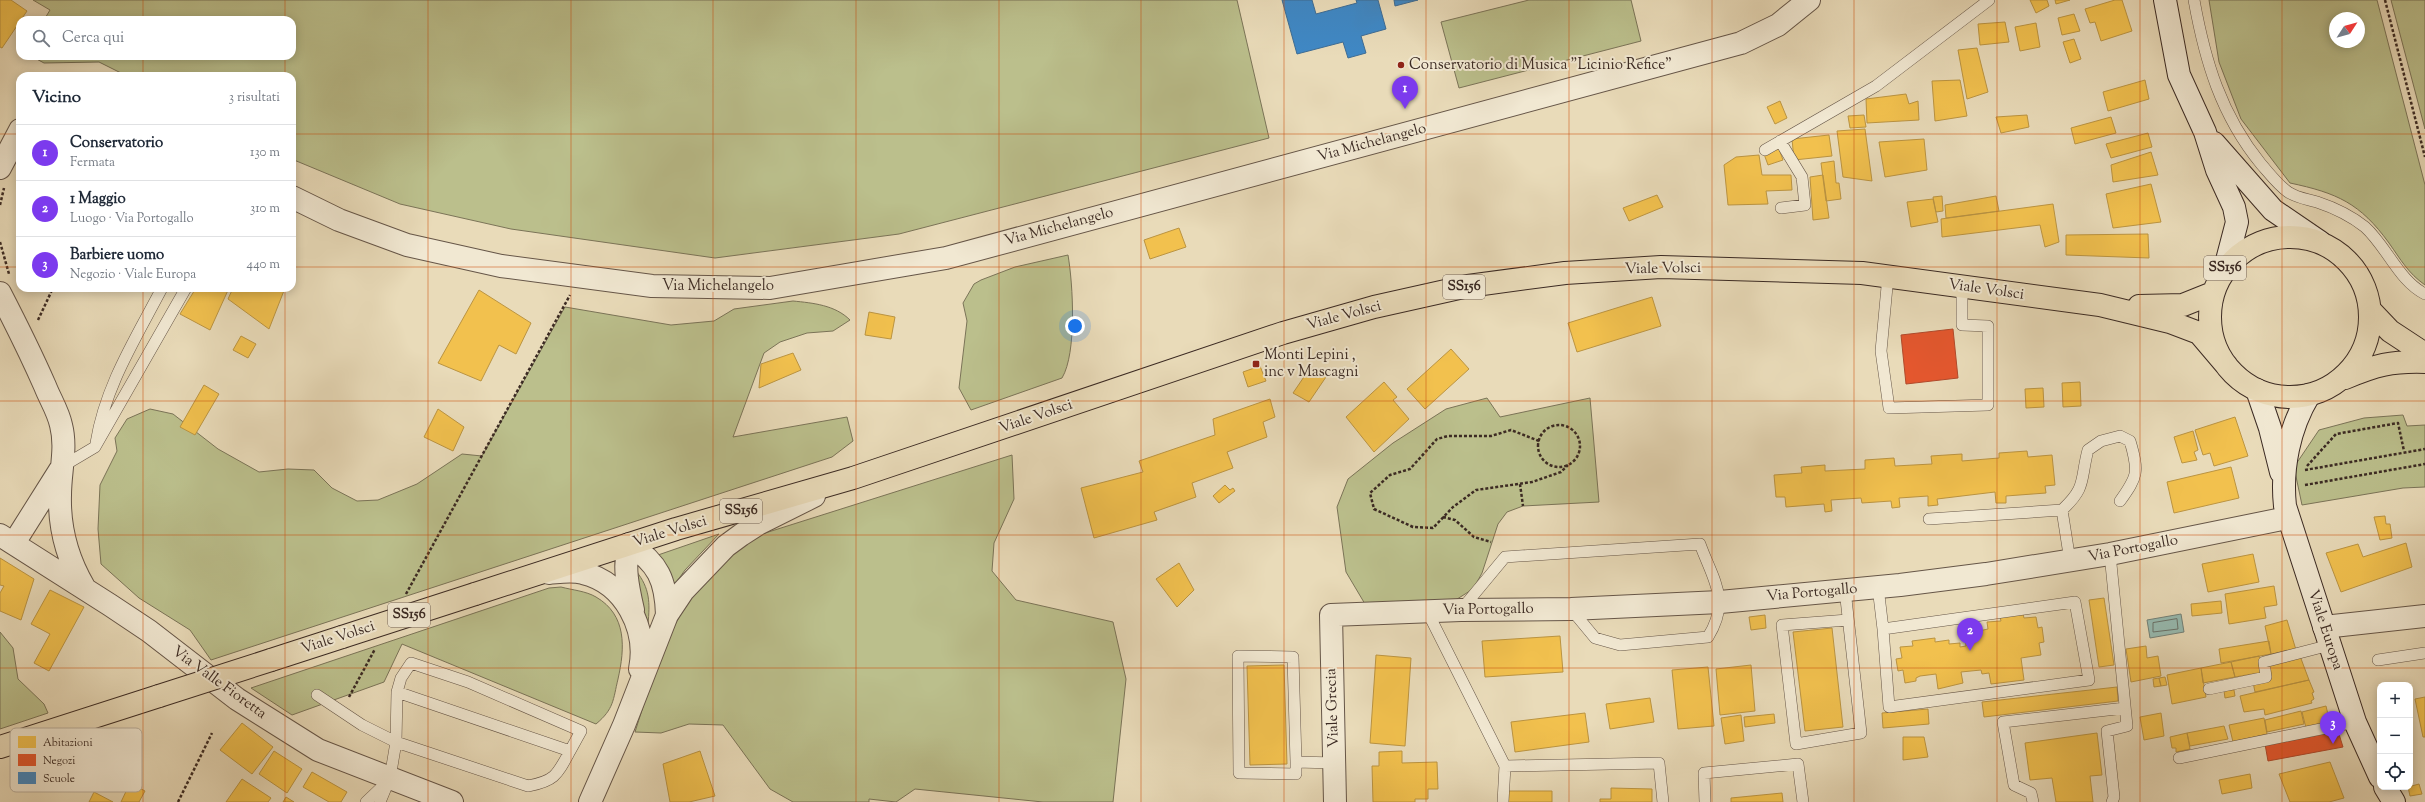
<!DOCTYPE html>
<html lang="it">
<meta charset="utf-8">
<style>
body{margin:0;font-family:"Sorts Mill Goudy",serif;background:#f6f6f7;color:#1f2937}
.controls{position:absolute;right:12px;bottom:12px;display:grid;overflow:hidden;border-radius:8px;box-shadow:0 2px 10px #0003}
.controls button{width:36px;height:36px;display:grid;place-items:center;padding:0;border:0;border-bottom:1px solid #e0e1e3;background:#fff;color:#1f2937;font:20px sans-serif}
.compass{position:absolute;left:2329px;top:12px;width:36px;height:36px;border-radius:50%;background:#fff;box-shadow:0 2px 10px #0003;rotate:54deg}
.you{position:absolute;left:1075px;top:326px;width:14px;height:14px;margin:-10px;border:3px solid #fff;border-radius:50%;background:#1a73e8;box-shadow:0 0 0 6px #1a73e833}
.badge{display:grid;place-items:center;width:26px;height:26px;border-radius:50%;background:#7c3aed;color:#fff;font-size:13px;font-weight:700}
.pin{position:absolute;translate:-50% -33px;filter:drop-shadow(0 1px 2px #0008)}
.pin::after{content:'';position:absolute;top:21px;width:14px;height:12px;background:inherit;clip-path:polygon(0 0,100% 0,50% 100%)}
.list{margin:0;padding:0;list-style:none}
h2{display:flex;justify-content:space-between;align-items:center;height:52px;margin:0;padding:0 16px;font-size:17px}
h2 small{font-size:13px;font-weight:400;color:#747a83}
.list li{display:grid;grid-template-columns:26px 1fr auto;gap:12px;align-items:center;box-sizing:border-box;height:56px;padding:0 16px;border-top:1px solid #e0e1e3}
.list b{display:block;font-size:15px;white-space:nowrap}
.list p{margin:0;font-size:13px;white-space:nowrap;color:#747a83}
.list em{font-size:13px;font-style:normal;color:#747a83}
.icon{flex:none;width:22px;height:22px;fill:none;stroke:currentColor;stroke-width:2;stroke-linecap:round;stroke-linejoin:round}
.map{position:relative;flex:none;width:2425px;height:802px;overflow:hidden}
.search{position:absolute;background:#fff;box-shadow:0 2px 10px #0003;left:16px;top:16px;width:280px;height:44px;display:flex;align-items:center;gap:10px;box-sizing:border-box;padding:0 14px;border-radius:12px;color:#747a83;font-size:15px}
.panel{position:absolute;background:#fff;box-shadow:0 2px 10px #0003;left:16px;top:72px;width:280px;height:220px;border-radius:12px}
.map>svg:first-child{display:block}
.green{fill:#bbbf8c;stroke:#7b7458;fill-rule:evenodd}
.water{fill:#97bbb1;stroke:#728178}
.homes{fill:#f2c14e;stroke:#bb9441}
.shops{fill:#e4572e;stroke:#b14a2b}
.schools{fill:#3f88c5;stroke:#3e6c94}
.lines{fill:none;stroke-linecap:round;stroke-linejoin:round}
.shore{stroke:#69726a;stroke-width:1}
.lane-casing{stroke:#665648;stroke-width:12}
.street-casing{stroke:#665648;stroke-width:24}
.secondary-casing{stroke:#3b2a23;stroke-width:24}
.primary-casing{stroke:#3b2a23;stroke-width:24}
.path{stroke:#3b2a23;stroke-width:2.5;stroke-dasharray:3 2;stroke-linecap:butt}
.lane{stroke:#f1e8d2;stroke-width:11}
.street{stroke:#f1e8d2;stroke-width:22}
.secondary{stroke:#f1e8d2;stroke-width:22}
.primary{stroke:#e9dbb9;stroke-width:22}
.primary-bridge-casing{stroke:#3b2a23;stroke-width:24;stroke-linecap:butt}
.primary-bridge{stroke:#e9dbb9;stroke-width:22}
.grid{fill:none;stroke:#ce520f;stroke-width:1;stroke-opacity:0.55}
.poi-dot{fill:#8f2418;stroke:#f1e8d2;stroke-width:1.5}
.labels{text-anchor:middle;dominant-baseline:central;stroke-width:4;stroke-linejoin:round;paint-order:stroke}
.shield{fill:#f1e8d2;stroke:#726358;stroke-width:1}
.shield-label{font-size:14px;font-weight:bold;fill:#3b2a23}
.poi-label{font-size:15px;fill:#3b2a23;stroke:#f1e8d2;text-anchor:start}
.street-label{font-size:15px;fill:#3b2a23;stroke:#f1e8d2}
.key{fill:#f1e8d2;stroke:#baaf9e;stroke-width:1}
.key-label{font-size:11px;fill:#3b2a23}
</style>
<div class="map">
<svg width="2425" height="802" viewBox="0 0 2425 802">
<rect width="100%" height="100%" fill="#e9dbb9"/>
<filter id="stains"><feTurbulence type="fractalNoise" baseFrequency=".005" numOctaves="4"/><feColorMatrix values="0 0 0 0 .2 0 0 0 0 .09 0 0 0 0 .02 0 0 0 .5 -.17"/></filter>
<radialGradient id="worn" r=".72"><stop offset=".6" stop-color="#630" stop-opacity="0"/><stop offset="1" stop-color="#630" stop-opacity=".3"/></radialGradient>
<path class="green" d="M33,0h1204l32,138 -370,96 -184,24 -204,-29 -111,-25 -106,-44 -2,-1v-83h-165l-28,-14 -55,1 -13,-7h261v-36h-248l6,-10z
M1529,0h102l10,41 -182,47 -18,-66z
M2209,0h168l48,185v100c-17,-12 -24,-25 -36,-42 -29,-40 -52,-50 -99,-60l-49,-64 -22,-57zM2335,18h24v24h-24z
M2391,0h34v129z
M1068,255c5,29 9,98 -6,123l-91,32 -12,-22 8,-67 -4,-18 11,-19 7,-4 34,-13z
M793,301c20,2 42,4 57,19l-17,11 -26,2 -27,9 -16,11 -31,84 114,-20 6,24 -21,16 -621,203 -21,-30 -51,-32 -38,-34 -3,-35 2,-44 17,-34 -2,-13 12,-19 23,-10 23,5 45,35 41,23 29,-3 26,1 18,18 25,13 21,-1 39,-16 45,-30 20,2 83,-149 106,18 43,-4 20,-12z
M1487,398l13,19 90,-19 9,104 -76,4 -16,6 -9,12 -16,49 -9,16 -19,12 -89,3 -19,-32 -9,-65 11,-28 45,-36 53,-34z
M2403,415l4,11 18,-1v62l-22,1 -101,17 -8,-38 25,-37 45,-12z
M1012,455l2,44 -20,44 -2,28 24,29 97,22 13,57 -13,123h-70l-128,-13 -19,13 -27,-3v3h-76l-23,-13 -47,-64 -34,-1 -28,9 -26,-1c19,-60 43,-139 95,-179 10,-7 22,-13 32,-19z
M719,534l-34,36 -15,21 -12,-36z
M636,571c14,17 14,32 12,53l-10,-29z
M561,587c11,3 25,4 35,10 31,18 29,51 22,82 -5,21 -4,30 -22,45l-194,-80 -18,38 -92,33 -41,-27 298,-100z
M0,632l13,16 5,31 26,25 4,9 -48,16z"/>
<path class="water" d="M2181,614l3,18 -34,6 -3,-18z"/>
<path class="homes" d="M0,0h11l16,11 -25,37 -2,-1z
M2030,0h17l2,6 -13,7z
M2055,0h15l-14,4z
M2115,0h7l10,31 -31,10 -6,-19 -5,1 -5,-14z
M2074,14l6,17 -18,4 -4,-17z
M2005,22l4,20 -29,3 -2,-21z
M2036,23l4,24 -20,4 -5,-24z
M2074,39l7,20 -11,4 -7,-21z
M1977,48l11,44 -21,7 -9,-49z
M1960,80l7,36 -32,5 -3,-40z
M2145,80l4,19 -41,12 -5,-19z
M1906,94l3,10 9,-3 1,19 -52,3 -1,-24z
M1780,101l7,17 -12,6 -8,-17z
M1864,115l2,12 -16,1 -2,-12z
M2027,115l2,12 -28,6 -5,-16z
M2111,117l5,16 -41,11 -4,-16z
M1865,129l7,52 -29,-4 -6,-46z
M2148,133l4,14 -41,11 -5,-14z
M1829,135l3,21 -38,4 -2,-21z
M1924,139l3,31 -42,7 -6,-35z
M1779,149l4,11 -15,5 -4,-11z
M2151,152l7,23 -45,7 -2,-17z
M1759,155l3,20h29l1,15 -26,1 2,13 -40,1 -4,-40 12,-8z
M1834,161l2,22h3l2,16 -15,2 -5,-38z
M1823,175l6,43 -16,2 -3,-43z
M2151,184l10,38 -48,6 -7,-34z
M1657,195l6,12 -34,14 -6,-13z
M1942,196l1,15 -7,1 -3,-15z
M1996,196l3,15 -53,7 -1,-13z
M1933,199l5,23 -27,5 -4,-25z
M2053,204l6,38 -14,5 -5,-22 -98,12 -1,-18z
M1179,228l7,19 -36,12 -6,-19z
M2148,234l1,24 -83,-3v-20z
M196,288h33l-19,42 -30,-16z
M233,288h52l-16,41 -41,-30z
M479,290l52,33 -15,31 -17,-9 -18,36 -43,-18z
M1652,297l9,29 -84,26 -9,-29z
M869,312l26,5 -4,22 -26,-4z
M241,336l15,8 -8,14 -15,-8z
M1451,349l18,20 -44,40 -18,-20z
M793,353l8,17 -42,18 2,-24z
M1260,366l6,15 -18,6 -5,-15z
M1310,368l16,9 -17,25 -16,-9z
M1384,382l13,15 -4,3 16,19 -35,33 -28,-35z
M2080,382l1,24 -18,1 -1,-24z
M204,385l15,9 -24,41 -15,-8z
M2043,388l1,19 -18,1 -1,-19z
M1270,399l5,18 -12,5 4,15 -40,15 6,16 -41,15 4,14 -42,15 3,8 -63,18 -13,-50 62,-16 -4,-11 76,-26 -2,-16z
M438,409l26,18 -11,24 -29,-14z
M2235,417l13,39 -34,10 -4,-13 -7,2 -8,-25z
M2193,431l5,19 -4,2 3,8 -15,3 -8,-26z
M2027,451l1,6 24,-2 3,30 -10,1 1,7 -40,3v7h-10l-1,-11 -58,7 1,6 -10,1v-10l-29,2 1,9 -8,1 -1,-7 -29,2 -1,-5 -30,2 1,11 -7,1 -1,-8 -38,3 -1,-10h-9l-2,-22 28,-2 -1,-6 24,-2v6l40,-2v-9l29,-2 1,8 37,-2 -1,-8 31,-2v7l37,-3v-5z
M2231,467l8,31 -65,15 -7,-31z
M1225,485l5,5 3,-2 2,3 -16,12 -6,-7z
M2385,516l1,8h4l2,14 -12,2 -6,-23z
M2406,543l6,24 -71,25 -15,-39 32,-9 5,13z
M2253,554l6,28 -51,10 -6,-28z
M0,558l34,21 -13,41 -21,-9v-18l4,-7 -4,-1z
M1179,563l15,27 -17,17 -21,-28z
M2274,586l3,19 -13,2 2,11 -37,6 -4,-30z
M50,590l34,17 -35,64 -15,-8 16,-29 -19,-10z
M2104,598l10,67 -15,2 -10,-67z
M2221,601l1,12 -30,3 -1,-12z
M2023,614l1,4 12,-1 2,11 4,-1 2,15 -5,1 2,12 -20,3 3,22 -33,4 -2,-11 -7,1 -1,-4 -20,2 2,11 -25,6 -2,-15 -16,2 -4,2v3l-11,2 -2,-13 -5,1 -2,-12 6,-1 -2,-11 13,-1 -1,-5 23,-3v4l14,-2v4l11,-1v4l6,-1 -1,-12 23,-5 -1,-7 14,-1 -1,-4z
M1765,615l1,13 -15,2 -2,-13z
M2287,620l9,30 -25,4 -6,-28z
M1832,628l11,99 -38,4 -12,-99z
M1560,636l3,36 -78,5 -3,-36z
M2269,641l2,13 -50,9 -2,-14z
M2146,646l1,12 11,-2 3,20 -30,6 -5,-33z
M1376,655l35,3 -6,88 -35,-3z
M2259,656l4,16 -28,5 -4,-15z
M2300,656l9,24 -54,12 -2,-10 18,-5 -3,-15z
M2231,662l4,15 -32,6 -2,-15z
M1284,665l3,99 -37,1 -3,-99z
M1751,665l4,46 -35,4 -4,-46z
M1708,667l6,59 -36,3 -6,-59z
M2201,668l5,29 -34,7 -5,-29z
M2165,677l2,8 -6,1 -2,-8z
M2159,678l2,8 -7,1 -1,-8z
M2309,680l5,12 -2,1 2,6 -3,2 1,2 -47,12 -1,-6 -20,3 -4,-16z
M2117,687l1,14 -134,16 -2,-15z
M2234,690l1,6 -10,2 -1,-7z
M2425,697v40h-2l-8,-38z
M1650,698l4,24 -44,7 -4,-25z
M2326,706l4,17 -24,5 -4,-16z
M1928,709l1,15 -46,4 -1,-15z
M2301,711l3,13 -37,8 -2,-12z
M1585,713l4,29 -74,10 -4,-30z
M2161,713l3,23 -20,4 -4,-23z
M1774,714l1,9 -30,4 -1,-10z
M1741,715l3,26 -19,3 -4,-26z
M2264,718l3,16 -34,8 -4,-17z
M242,723l31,24 -21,27 -32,-24z
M2224,726l4,13 -38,7 -3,-13z
M2097,733l5,42 -12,1 3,26h-37l-4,-24 -22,2 -5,-37z
M2187,733l3,16 -14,3v-4h-4l-2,-11z
M1903,737h21l4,20 -25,3z
M274,751l28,18 -15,24 -28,-19z
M700,751l15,45 -26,6h-19l-7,-38z
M1402,751v12l35,-1 1,27h-10v10h-13v3h-42l-1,-36h7v-14z
M2330,762l14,36 -15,4h-39l-11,-28z
M312,772l35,20 -6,10h-12l-26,-15z
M2250,774l2,14 -30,6 -3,-14z
M242,779l29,19 -3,4h-42z
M130,783l15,8 -6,11h-18z
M2419,784l3,10 -12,2 -2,-9z
M1611,788l41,1v13h-52v-3h11z
M1507,791h45v11h-45z
M94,792l19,10h-24z
M1782,793l1,9h-52v-4z
M286,797l8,5h-11z"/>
<path class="shops" d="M1953,329l5,49 -52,6 -5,-49z
M2338,731l5,16 -75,14 -3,-17z"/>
<path class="schools" d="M1282,0h30l4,14 41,-11 -1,-3h22l8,29 -25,7 5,17 -18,5 -5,-16 -46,12z
M1394,0h24l-23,6z"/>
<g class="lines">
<path class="shore" d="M2177,619l1,10 -25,3v-9z"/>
<defs>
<path id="lane" d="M2194,0c11,61 27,115 67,164 8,9 17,21 27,28 9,6 19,7 29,10 18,6 33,13 48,25 22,20 34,54 60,67
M1780,141l22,36 3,28 -24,3
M1765,150l111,-64 113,-86
M1888,276l-7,75 8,57 99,-3v-79l-26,-1v-38
M96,443c9,-57 40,-105 66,-155
M63,466l32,-19 91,-159
M2062,510c25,-23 18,-30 26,-60l13,-9 19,-5 10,5c9,31 8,35 -10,60
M1929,519l133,-9 8,51
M2110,554l17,172 -20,5 7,66 -2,5
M1878,587l5,42 192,-27 14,78 -200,27 -6,-78
M1845,590l16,143 -65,11 -14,-119 66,-5
M1461,610l44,-53 195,-13c13,36 31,56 8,93l-88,8 -25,-7 -24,-29
M1427,611l78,155 -2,36
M2378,660l47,-7
M2209,689l57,-12 -2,-15 66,-17
M397,692l4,-14 10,-15 57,19 113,49 -11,20
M317,695l45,30 34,17 1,-50 173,59c-13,24 -15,30 -42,35l-132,-44 -6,36 -10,24
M2179,758l176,-36
M1296,762l-3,-105 -55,-1 1,117 57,1v-12l39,1
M1505,766l154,-3 4,39
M366,802l21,-20
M1705,802l-1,-29 94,-9 5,38
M2033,802l-2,-9 -17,-8 -11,-63 122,-14"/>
<path id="street" d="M0,168l20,-38
M292,197l47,23 68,25 94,21 151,20 118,2 176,-30 795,-215 37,-18 31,-25
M0,293c16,31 31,61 45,93 5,13 13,25 16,39 6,23 -1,46 -1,70 -1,33 7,63 24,92
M0,535l110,70 39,26 88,68 81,51 134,52
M14,543l46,-73
M549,573c12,-1 23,-3 34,0 42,10 65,56 57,96
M633,610c-5,-22 -10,-43 -4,-66 29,19 37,36 38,71
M2324,627l101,-11
M590,802l34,-77 43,-110 16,-24 43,-45 15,-11 17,-11 56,-28
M1335,802l-4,-187 130,-5 110,-1 149,-7 180,-17 86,-11 124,-20 177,-36"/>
<path id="secondary" d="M2165,0l14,75 26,57 12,38 17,37 3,15 -12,46
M2214,143l59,67 47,32
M2257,390l13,38 11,44
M2309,395c-20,33 -28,74 -24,111l70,216 25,55
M2385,787l9,15"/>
<path id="primary" d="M2210 317a80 80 0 1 1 160 0a80 80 0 1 1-160 0Z
M2139,306l44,-1 30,-12
M2371,311l19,20 35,23
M2345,378c31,-13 46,-17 80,-16
M475,594l201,-65 177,-51 430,-145 91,-26 94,-21 97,-13 96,-6 201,6 238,32 70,17 29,11 28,33
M271,660l71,-23
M0,747l159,-51"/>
</defs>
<use href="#lane" class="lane-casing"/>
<use href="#street" class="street-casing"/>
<use href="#secondary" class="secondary-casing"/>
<use href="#primary" class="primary-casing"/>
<path class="path" d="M2385,0l40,157
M0,205l4,-17
M0,242l9,32
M38,320l15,-32
M1538 446a21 21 0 1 1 42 0a21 21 0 1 1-42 0Z
M1539,441l-28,-11 -20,6h-43l-11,3 -27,30 -20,6 -20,18 4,16 39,18 20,1 20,-21 23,-17 56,-8 29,-10 7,-7
M2307,466l29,-32 62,-11 6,28
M2305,470l120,-21
M1520,484l3,22
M2305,485l120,-21
M1443,517l12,3 19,17 17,5
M406,594l164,-299
M349,697l26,-48
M178,802l34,-69"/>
<use href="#lane" class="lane"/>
<use href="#street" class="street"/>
<use href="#secondary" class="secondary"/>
<use href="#primary" class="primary"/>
<defs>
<path id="primary-bridge" d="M342,637l133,-43
M159,696l112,-36"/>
</defs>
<use href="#primary-bridge" class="primary-bridge-casing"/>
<use href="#primary-bridge" class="primary-bridge"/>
</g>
<path class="grid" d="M143,0v20M285,0v20M428,0v802M571,0v802M713,0v802M856,0v802M999,0v802M1141,0v802M1284,0v802M1426,0v802M1569,0v802M1712,0v802M1854,0v802M1997,0v802M2140,0v802M2282,0v802M143,56v20M285,56v20M0,134h20M292,134h2133M0,267h20M292,267h2133M143,288v514M285,288v514M0,401h2425M0,535h2425M0,668h2425"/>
<g class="poi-dot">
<circle cx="1401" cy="65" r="4"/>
<rect x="1252" y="360" width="8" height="8" rx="2"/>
</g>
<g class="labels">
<g class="shield">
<rect x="2204" y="256" width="42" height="24" rx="3"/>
<rect x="1443" y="275" width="42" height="24" rx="3"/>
<rect x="720" y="499" width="42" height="24" rx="3"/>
<rect x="388" y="603" width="42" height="24" rx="3"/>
</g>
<g class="shield-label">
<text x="2225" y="268">SS156</text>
<text x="1464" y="287">SS156</text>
<text x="741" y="511">SS156</text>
<text x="409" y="615">SS156</text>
</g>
<g class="poi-label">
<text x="1409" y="65">Conservatorio di Musica "Licinio Refice"</text>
<text x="1264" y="355">Monti Lepini ,<tspan x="1264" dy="17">inc v Mascagni</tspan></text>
</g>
<g class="street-label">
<text transform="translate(1372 143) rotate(-15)">Via Michelangelo</text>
<text transform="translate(1059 227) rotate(-15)">Via Michelangelo</text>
<text transform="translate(1663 269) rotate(-1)">Viale Volsci</text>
<text x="718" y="286">Via Michelangelo</text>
<text transform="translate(1986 290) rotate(8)">Viale Volsci</text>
<text transform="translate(1344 316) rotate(-15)">Viale Volsci</text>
<text transform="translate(1036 417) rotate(-19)">Viale Volsci</text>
<text transform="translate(670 532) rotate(-17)">Viale Volsci</text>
<text transform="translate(2133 549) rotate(-11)">Via Portogallo</text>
<text transform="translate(1812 593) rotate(-5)">Via Portogallo</text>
<text transform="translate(1488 610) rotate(-1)">Via Portogallo</text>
<text transform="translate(2325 630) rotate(72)">Viale Europa</text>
<text transform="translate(338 638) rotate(-18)">Viale Volsci</text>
<text transform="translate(219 683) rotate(36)">Via Valle Fioretta</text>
<text transform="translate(1333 708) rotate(-92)">Viale Grecia</text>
</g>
</g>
<rect x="10" y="728" width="132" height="64" rx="6" class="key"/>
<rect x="18" y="736" width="18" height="12" fill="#f2c14e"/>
<rect x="18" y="754" width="18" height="12" fill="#e4572e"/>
<rect x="18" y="772" width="18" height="12" fill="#3f88c5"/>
<g class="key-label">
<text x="43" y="746">Abitazioni</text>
<text x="43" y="764">Negozi</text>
<text x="43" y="782">Scuole</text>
</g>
<rect width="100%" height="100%" filter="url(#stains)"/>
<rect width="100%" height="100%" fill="url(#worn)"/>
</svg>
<div class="controls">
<button>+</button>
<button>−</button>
<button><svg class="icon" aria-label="locate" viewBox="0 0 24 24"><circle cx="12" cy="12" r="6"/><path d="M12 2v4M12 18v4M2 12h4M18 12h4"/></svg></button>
</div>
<svg class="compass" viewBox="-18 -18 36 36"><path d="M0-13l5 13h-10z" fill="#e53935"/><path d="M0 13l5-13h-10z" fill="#747a83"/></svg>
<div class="you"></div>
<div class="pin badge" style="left:1405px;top:109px">1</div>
<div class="pin badge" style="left:1970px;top:651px">2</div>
<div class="pin badge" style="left:2333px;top:744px">3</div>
<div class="search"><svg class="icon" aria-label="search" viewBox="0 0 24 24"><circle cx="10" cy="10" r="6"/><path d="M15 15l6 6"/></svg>Cerca qui</div>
<section class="panel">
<h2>Vicino<small>3 risultati</small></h2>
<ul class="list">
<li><span class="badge">1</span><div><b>Conservatorio</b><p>Fermata</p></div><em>130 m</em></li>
<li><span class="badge">2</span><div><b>1 Maggio</b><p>Luogo · Via Portogallo</p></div><em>310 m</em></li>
<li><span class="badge">3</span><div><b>Barbiere uomo</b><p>Negozio · Viale Europa</p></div><em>440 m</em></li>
</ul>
</section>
</div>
